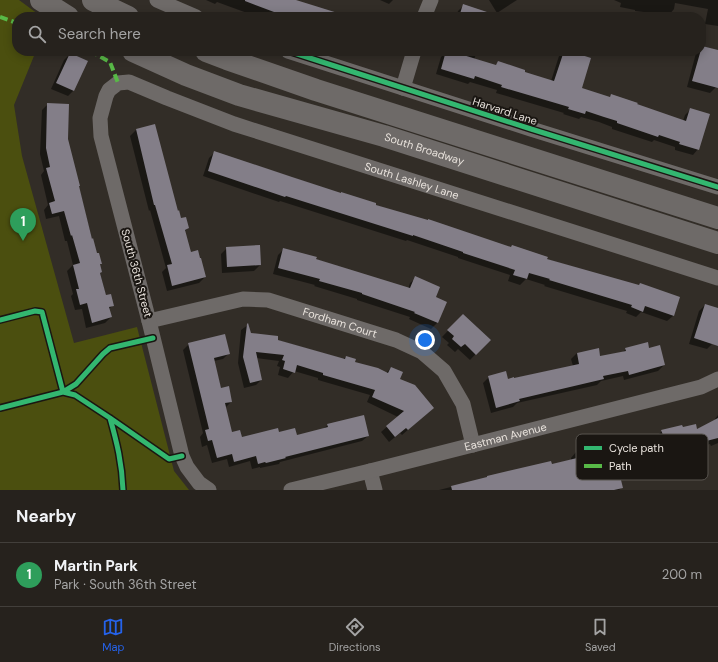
<!DOCTYPE html>
<meta charset="utf-8">
<style>
body{margin:0;font-family:"DM Sans",sans-serif;background:#322f2a;color:#f1f3f6}
.you{position:absolute;left:425px;top:340px;width:14px;height:14px;margin:-10px;border:3px solid #fff;border-radius:50%;background:#1a73e8;box-shadow:0 0 0 6px #1a73e833}
.badge{display:grid;place-items:center;width:26px;height:26px;border-radius:50%;background:#2563eb;color:#fff;font-size:13px;font-weight:700}
.pin{position:absolute;translate:-50% -33px;filter:drop-shadow(0 1px 2px #0008)}
.pin::after{content:'';position:absolute;top:21px;width:14px;height:12px;background:inherit;clip-path:polygon(0 0,100% 0,50% 100%)}
.list{margin:0;padding:0;list-style:none}
h2{display:flex;justify-content:space-between;align-items:center;height:52px;margin:0;padding:0 16px;font-size:17px}
h2 small{font-size:13px;font-weight:400;color:#a4a4a4}
.list li{display:grid;grid-template-columns:26px 1fr auto;gap:12px;align-items:center;box-sizing:border-box;height:64px;padding:0 16px;border-top:1px solid #423f3b}
.list b{display:block;font-size:15px;white-space:nowrap}
.list p{margin:0;font-size:13px;white-space:nowrap;color:#a4a4a4}
.list em{font-size:13px;font-style:normal;color:#a4a4a4}
.icon{flex:none;width:22px;height:22px;fill:none;stroke:currentColor;stroke-width:2;stroke-linecap:round;stroke-linejoin:round}
.map{position:relative;flex:none;width:718px;height:490px;overflow:hidden}
.search{position:absolute;background:#26221d;box-shadow:0 2px 10px #0003;left:12px;right:12px;top:12px;height:44px;display:flex;align-items:center;gap:10px;box-sizing:border-box;padding:0 14px;border-radius:16px;color:#a4a4a4;font-size:15px}
.sheet{height:116px;background:#26221d}
nav{display:flex;justify-content:space-around;align-items:center;box-sizing:border-box;height:56px;border-top:1px solid #423f3b;background:#26221d;font-size:11px;color:#a4a4a4}
nav a{display:grid;justify-items:center;gap:2px}
nav .on{color:#2563eb}
.map>svg:first-child{display:block}
.green{fill:#4b4f0f}
.shadow{fill:#0007}
.building{fill:#837e88}
.lines{fill:none;stroke-linecap:round;stroke-linejoin:round}
.minor{stroke:#6e6a68;stroke-width:15}
.primary{stroke:#6e6a68;stroke-width:22}
.quiet{stroke:#58b947;stroke-width:4;stroke-dasharray:8 4;stroke-linecap:butt}
.cycleway-casing{stroke:#1a1612;stroke-width:8}
.cycleway{stroke:#33b770;stroke-width:5}
.labels{text-anchor:middle;dominant-baseline:central;stroke-width:4;stroke-linejoin:round;paint-order:stroke}
.street-label{font-size:11px;fill:#e9e3dd;stroke:#1a1612}
.key{fill:#1a1612;stroke:#58544f;stroke-width:1}
.key-label{font-size:11px;fill:#e9e3dd}
</style>
<div class="map">
<svg width="718" height="490" viewBox="0 0 718 490">
<rect width="100%" height="100%" fill="#322d27"/>
<path class="green" d="M0,0h19l23,17h-25v34h19l-22,54 8,51 52,187 63,-16 37,144 15,19h-189z"/>
<path class="shadow" d="M206,0h86l54,17h-88l-41,-15 -2,2z
M380,0h13l-4,4z
M489,0h28l-20,13z
M614,0h104v26l-13,-2 3,-15 -33,-6 -1,6 -5,6 -34,-4v-1l-15,-3 1,-4z
M464,5l24,12h-32l2,-6z
M368,13l13,4h-18z
M702,47l16,4v29l-2,7 -6,6 -23,-6 9,-34 3,-2h2v-2z
M366,51h11l-2,3z
M447,51l7,2 1,-2h22l-3,9 21,6 3,-3 26,10 27,8 8,-25 5,-5h1l16,38 28,9 2,-3 25,10 47,16 2,-6 5,-5 8,39 -5,6 -18,-5v-3l-21,-7 -2,2 -40,-13v-2l-13,-5 -18,-5 -2,2 -16,-5 1,-1 -68,-20 1,-3 -27,-8 -2,2 -32,-10 5,-17z
M70,54l4,36 -6,6 -17,-7 13,-29z
M48,104l19,35 25,101 4,15 5,8 -2,2 2,7 -1,1 6,23 7,9 -4,4 2,8 -6,6 -19,5 -4,-19 -7,1 -4,-14 2,-2 -6,-23 6,-6 -6,-24h-2l-6,-25 -13,3 -2,-9 4,-5 -7,-30 3,-4 -4,-17 2,-44z
M154,125l23,87 3,7 8,9 -4,4 6,21 15,24 -6,6 -32,8 -5,-19 4,-4 -16,-58 -1,1 -19,-75 6,-6z
M215,152l160,53 171,54 92,27 2,-2 39,14 -6,18 -6,5 -26,-9 -5,5 -10,-4 1,-2 -83,-25 1,-1 -19,-6 -6,6 -12,-4 2,-6 -52,-17v-1l-51,-17 -1,1 -126,-40 -1,1 -76,-26 6,-18z
M227,248l33,17 -6,6 -32,2 -1,-19z
M284,249l124,40 2,-6 6,-5 19,20 11,5 -9,20 -6,6 -22,-10 1,-2 -53,-17v-1l-43,-13 1,-1 -42,-11 5,-19z
M705,305l13,4v16l-6,19 -5,5 -18,-5 10,-33z
M463,315l26,25 -19,20 -12,-11 -3,3 -8,-7 2,-2 -7,-6z
M248,325l2,9 27,6 66,19 3,-2 8,5 32,11 5,-5 8,11 34,29 -31,27 -2,-2 -11,9 -8,-10 17,-15 -31,-15 3,-7 -52,-15v-2l-24,-7 -6,7 -10,-3 2,-8 -3,-1 2,-5 -23,-3 5,22 -5,5 -12,3 -6,-25 3,-33z
M189,344l40,9 -6,6 -9,2 7,28 10,13 -6,6 6,26 10,4 37,-4 18,2 27,-7 5,-4 40,11 -6,5 -82,21 -1,2 -19,4v-1l-8,2 -2,-8 -21,6 -2,-8 -15,4 -5,-18 -5,2 -2,-10 3,-4 -20,-83z
M626,349h22l16,16 -6,6 -34,9 -1,-4 -22,5 -4,4 -80,18 -4,4 -22,6 -8,-30 6,-6 18,3 66,-14 -2,-7 6,-6 23,4 23,-5z
M718,415v28l-7,3 -1,-2 -27,7 1,4 -6,6 -27,6 -2,-7 -32,8 5,19 -3,3h-180l111,-28 1,3 20,-5v-2l5,-6 34,-4 46,-11 6,-6 20,-2 14,1 20,-9 -1,-2z"/>
<path class="building" d="M245,0h51l45,14 -1,3h-56l-11,-3 1,-2 -29,-11z
M463,4l33,11v2h-37z
M702,46l16,4v38l-26,-7z
M446,51h4l46,14 2,-4 27,9v2l29,9 10,-30h5l22,7 -9,30 28,9 1,-3 27,9 -1,1 49,17 4,-13 20,6 -11,36 -20,-6 1,-2 -21,-7 -1,2 -41,-14v-2l-13,-4 -18,-6 -1,3 -17,-5 1,-2 -68,-20 1,-2 -27,-9 -1,3 -33,-10z
M70,53l18,8 -14,30 -18,-8z
M47,103l22,1 -1,35 12,47h-1l13,53 1,-1 4,15h2l3,11h-2l2,8 -2,1 6,22 5,-1 3,12 -5,1 3,10 -20,6 -5,-20 -7,2 -4,-16h3l-6,-24 7,-2 -8,-28 -1,1 -7,-25 -12,3 -3,-11 6,-2 -9,-33 4,-1 -4,-19z
M155,124l23,87 1,-1 2,8 5,-1 3,11 -4,2 6,22 7,-2 2,8h1l5,19 -34,9 -5,-21 5,-1 -17,-59h-1l-18,-76z
M214,151l78,26 49,16v-1l35,11v2l52,15v-1l83,28 1,-2 36,12 -1,2 92,26 1,-2 40,14 -6,19 -29,-10 -2,6 -12,-5 1,-2 -83,-25 1,-1 -21,-6 -2,6 -14,-4 2,-5 -52,-17v-1l-50,-17v1l-127,-40 -1,1 -77,-26z
M260,245l1,20 -34,2 -1,-20z
M283,248l34,9 -1,2 94,29 5,-12 25,11 -4,10 11,5 -9,21 -24,-10 1,-1 -53,-18v-1l-43,-12 1,-2 -42,-11z
M705,304l13,4v38l-24,-8z
M463,314l28,26 -15,15 -11,-11 -4,3 -9,-8 2,-3 -7,-6z
M248,323l3,10 27,3v4l67,19 1,-3 10,3 -1,3 23,6 10,5 3,-6 12,5 -3,7 15,6 19,23 -26,22 -2,-2 -11,9 -9,-11 18,-15 -32,-14 3,-7 -52,-15v-2l-26,-8 -2,8 -12,-4 2,-8 -3,-1 2,-5 -28,-3 6,28 -12,3 -7,-26 4,-33z
M225,334l5,20 -16,4 7,30 8,-2 3,16 -7,1 7,29 8,-2 2,7 36,-9 1,4 16,-4 2,7 31,-8 -1,-3 37,-9 5,21 -84,21 1,1 -20,5 -1,-1 -7,2 -2,-8 -22,6 -2,-8 -15,4 -5,-18 -4,1 -3,-11 4,-1 -21,-86z
M648,342l1,6 11,-3 5,20 -36,10 -1,-4 -25,5 1,3 -85,20 1,2 -24,7 -8,-32 18,-5 2,8 6,-2v1l65,-14 -2,-11 22,-5 1,8 26,-5 -1,-3z
M718,418v20l-35,9 2,8 -28,7 -2,-7 -38,9 6,24 -9,2h-162l-1,-4 36,-9v-1l64,-15 1,3 25,-6 -1,-6 34,-9 1,4 52,-12 -2,-5 21,-5 1,2 13,-3 1,5z"/>
<g class="lines">
<g class="minor">
<path d="M157,0l39,17"/>
<path d="M424,17l7,-17"/>
<path d="M288,51l243,78 187,58"/>
<path d="M403,88l11,-37"/>
<path id="s1" d="M149,321l94,-22 25,1 128,40 26,12 22,19 19,33 10,41"/>
<path d="M370,471l5,19"/>
<path id="s2" d="M209,490l-10,-7 -12,-16 -5,-11 -33,-135 -48,-185 -1,-18 6,-22 3,-6 9,-7 11,-1 38,16 67,26 484,154"/>
<path id="s3" d="M291,490l79,-19 331,-84 17,-8"/>
</g>
<g class="primary">
<path d="M41,0l27,17"/>
<path d="M93,0l35,17"/>
<path id="s4" d="M133,51l53,24 53,20 145,41 334,107"/>
<path d="M206,51l21,8 89,31 402,128"/>
</g>
<path class="quiet" d="M0,17l17,6
M90,51l20,11 8,21"/>
<defs>
<path id="cycleway" d="M288,51l243,78 187,58
M0,320l35,-9 7,1 21,80 12,3 35,23 59,41 13,-3
M0,408l63,-16 13,-8 27,-30 7,-6 43,-10
M110,418c7,25 12,45 13,72"/>
</defs>
<use href="#cycleway" class="cycleway-casing"/>
<use href="#cycleway" class="cycleway"/>
</g>
<g class="labels">
<g class="street-label">
<text transform="translate(505 111) rotate(18)">Harvard Lane</text>
<text stroke="none"><textPath href="#s4" startOffset="308">South Broadway</textPath></text>
<text stroke="none"><textPath href="#s2" startOffset="744">South Lashley Lane</textPath></text>
<text transform="translate(137 273) rotate(75)">South 36th Street</text>
<text stroke="none"><textPath href="#s1" startOffset="197">Fordham Court</textPath></text>
<text stroke="none"><textPath href="#s3" startOffset="221">Eastman Avenue</textPath></text>
</g>
</g>
<rect x="576" y="434" width="132" height="46" rx="6" class="key"/>
<rect x="584" y="446" width="18" height="4" fill="#33b770"/>
<rect x="584" y="464" width="18" height="4" fill="#58b947"/>
<g class="key-label">
<text x="609" y="452">Cycle path</text>
<text x="609" y="470">Path</text>
</g>
</svg>
<div class="you"></div>
<div class="pin badge" style="left:23px;top:241px;background:#2e9e5b">1</div>
<div class="search"><svg class="icon" aria-label="search" viewBox="0 0 24 24"><circle cx="10" cy="10" r="6"/><path d="M15 15l6 6"/></svg>Search here</div>
</div>
<section class="sheet">
<h2>Nearby<small></small></h2>
<ul class="list">
<li><span class="badge" style="background:#2e9e5b">1</span><div><b>Martin Park</b><p>Park · South 36th Street</p></div><em>200 m</em></li>
</ul>
</section>
<nav>
<a class="on"><svg class="icon" aria-label="map" viewBox="0 0 24 24"><path d="M3 6l6-2 6 2 6-2v14l-6 2-6-2-6 2zM9 4v14M15 6v14"/></svg>Map</a>
<a><svg class="icon" aria-label="directions" viewBox="0 0 24 24"><path d="M12 3l9 9-9 9-9-9zM9 14v-3h6M13 9l2 2-2 2"/></svg>Directions</a>
<a><svg class="icon" aria-label="saved" viewBox="0 0 24 24"><path d="M7 4h10v16l-5-4-5 4z"/></svg>Saved</a>
</nav>
